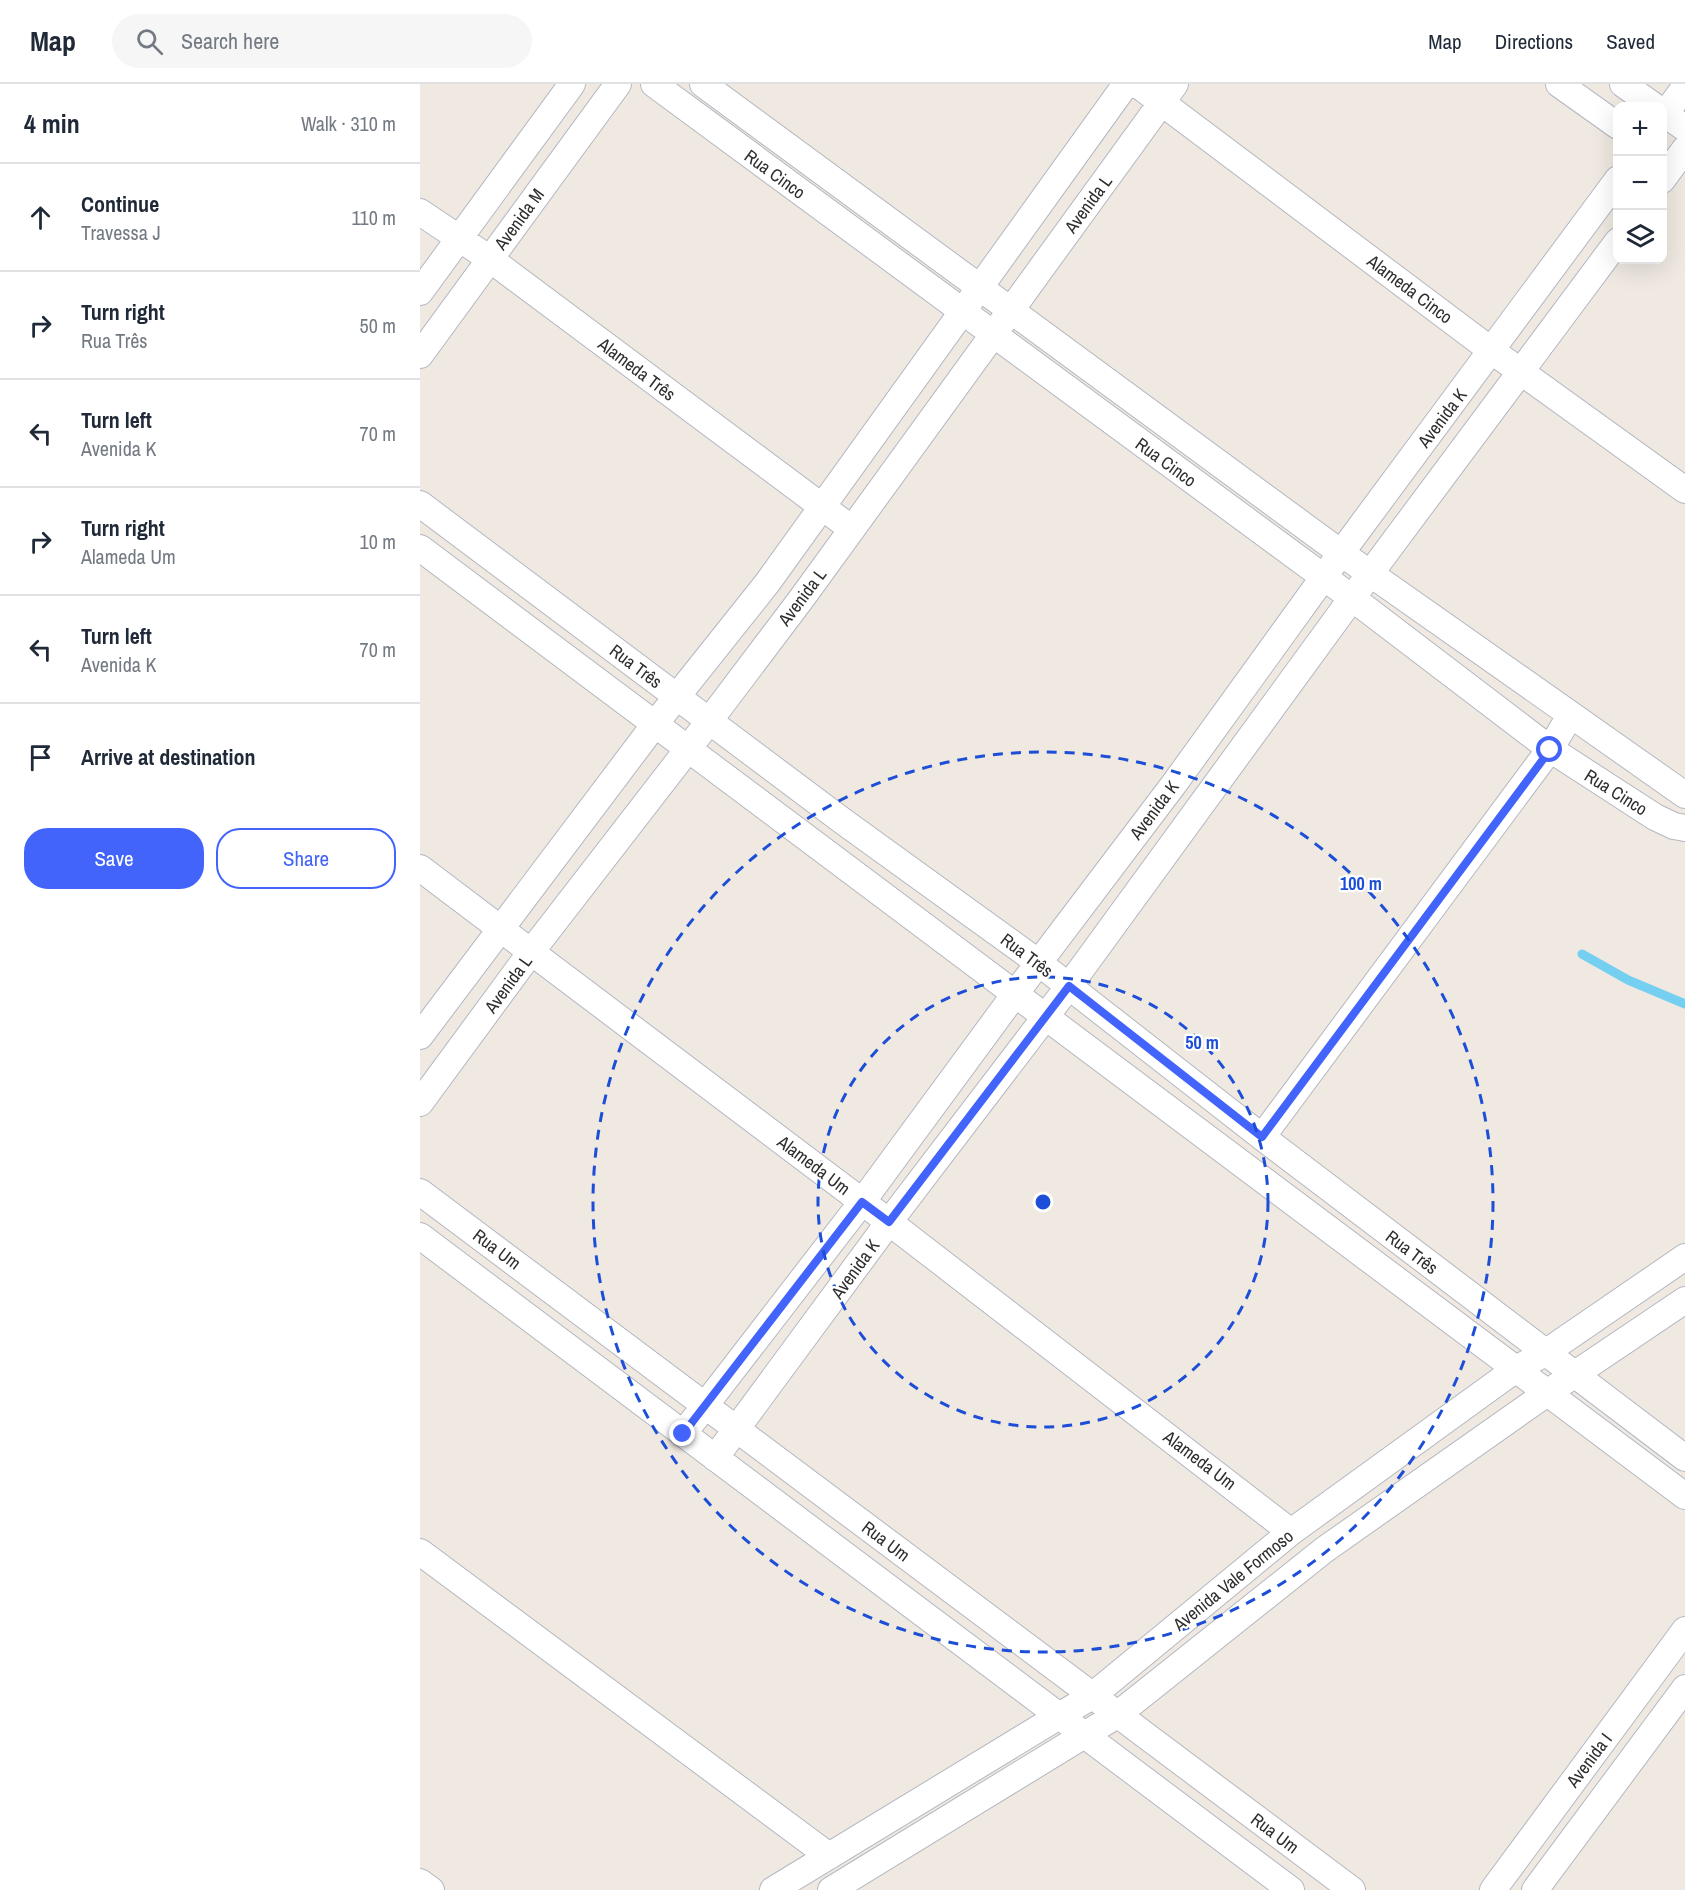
<!DOCTYPE html>
<meta charset="utf-8">
<style>
body{margin:0;font-family:"Archivo Narrow",sans-serif;background:#f6f6f7;color:#1f2937}
.controls{position:absolute;right:18px;top:18px;display:grid;overflow:hidden;border-radius:12px;box-shadow:0 6px 24px #0002}
.controls button{width:54px;height:54px;display:grid;place-items:center;padding:0;border:0;border-bottom:2px solid #e0e1e3;background:#fff;color:#1f2937;font:30px sans-serif}
.stop{position:absolute;width:18px;height:18px;margin:-14px;border:4px solid #4264fb;border-radius:50%;background:#fff}
.stop.end{background:#4264fb;border-color:#fff;box-shadow:0 2px 6px #0008}
.list{margin:0;padding:0;list-style:none}
h2{display:flex;justify-content:space-between;align-items:center;height:78px;margin:0;padding:0 24px;font-size:26px}
h2 small{font-size:20px;font-weight:400;color:#747a83}
.list li{display:grid;grid-template-columns:39px 1fr auto;gap:18px;align-items:center;box-sizing:border-box;height:108px;padding:0 24px;border-top:2px solid #e0e1e3}
.list b{display:block;font-size:22px;white-space:nowrap}
.list p{margin:0;font-size:20px;white-space:nowrap;color:#747a83}
.list em{font-size:20px;font-style:normal;color:#747a83}
.actions{display:flex;gap:12px;padding:18px 24px}
.actions a{flex:1;padding:14px 0;border:2px solid #4264fb;border-radius:24px;text-align:center;font-size:21px;color:#4264fb}
.actions .main{background:#4264fb;color:#fff}
.icon{flex:none;width:33px;height:33px;fill:none;stroke:currentColor;stroke-width:2;stroke-linecap:round;stroke-linejoin:round}
.map{position:relative;flex:none;width:1265px;height:1806px;overflow:hidden}
header{display:flex;align-items:center;gap:36px;box-sizing:border-box;height:84px;padding:0 30px;background:#fff;border-bottom:2px solid #e0e1e3}
header strong{font-size:28px}
nav{display:flex;gap:33px;margin-inline-start:auto;font-size:21px}
.search{width:420px;height:54px;background:#f6f6f7;display:flex;align-items:center;gap:15px;box-sizing:border-box;padding:0 21px;border-radius:33px;color:#747a83;font-size:22px}
main{display:flex}
aside{flex:1;background:#fff}
.map>svg:first-child{display:block}
.lines{fill:none;stroke-linecap:round;stroke-linejoin:round}
.stream{stroke:#75cff0;stroke-width:9}
.minor-casing{stroke:#b4b7c1;stroke-width:28}
.minor{stroke:#fff;stroke-width:26}
.route{stroke:#4264fb;stroke-width:8}
.ring{fill:none;stroke:#1d4ed8;stroke-width:3;stroke-dasharray:10 8}
.labels{text-anchor:middle;dominant-baseline:central;stroke-width:4.5;stroke-linejoin:round;paint-order:stroke}
.street-label{font-size:18px;fill:#2e2e2e;stroke:#fff}
.centre{fill:#1d4ed8;stroke:#fff;stroke-width:3}
.ring-label{font-size:18px;text-anchor:middle;font-weight:bold;fill:#1d4ed8;stroke:#fff;stroke-width:4.5;stroke-linejoin:round;paint-order:stroke}
</style>
<header>
<strong>Map</strong>
<div class="search"><svg class="icon" aria-label="search" viewBox="0 0 24 24"><circle cx="10" cy="10" r="6"/><path d="M15 15l6 6"/></svg>Search here</div>
<nav><a>Map</a><a>Directions</a><a>Saved</a></nav>
</header>
<main>
<aside>
<h2>4 min<small>Walk · 310 m</small></h2>
<ul class="list">
<li><svg class="icon" aria-label="ahead" viewBox="0 0 24 24"><path d="M12 20V5M6 11l6-6 6 6"/></svg><div><b>Continue</b><p>Travessa J</p></div><em>110 m</em></li>
<li><svg class="icon" aria-label="right" viewBox="0 0 24 24"><path d="M7 20v-9h11M14 6l5 5-5 5"/></svg><div><b>Turn right</b><p>Rua Três</p></div><em>50 m</em></li>
<li><svg class="icon" aria-label="left" viewBox="0 0 24 24"><path d="M17 20v-9H6M10 6l-5 5 5 5"/></svg><div><b>Turn left</b><p>Avenida K</p></div><em>70 m</em></li>
<li><svg class="icon" aria-label="right" viewBox="0 0 24 24"><path d="M7 20v-9h11M14 6l5 5-5 5"/></svg><div><b>Turn right</b><p>Alameda Um</p></div><em>10 m</em></li>
<li><svg class="icon" aria-label="left" viewBox="0 0 24 24"><path d="M17 20v-9H6M10 6l-5 5 5 5"/></svg><div><b>Turn left</b><p>Avenida K</p></div><em>70 m</em></li>
<li><svg class="icon" aria-label="arrive" viewBox="0 0 24 24"><path d="M6 21V4h12l-3 4 3 4H6"/></svg><div><b>Arrive at destination</b></div></li>
</ul>
<div class="actions"><a class="main">Save</a><a>Share</a></div>
</aside>
<div class="map">
<svg width="1265" height="1806" viewBox="0 0 1265 1806">
<rect width="100%" height="100%" fill="#efe9e1"/>
<g class="lines">
<path class="stream" d="M1162,870l46,26 57,24"/>
<defs>
<path id="minor" d="M234,0l698,514 198,151 105,68 19,9 11,2
M283,0l638,469 344,242
M717,0l355,267 193,139
M1139,0l59,42
M1203,0l31,22
M1242,28l23,16
M1242,34l23,-31
M1242,96l23,-31
M0,128l70,47 362,270
M0,208l152,-208
M0,271l198,-271
M0,420l424,318 195,141 223,174 423,321
M0,464l1265,948
M0,784l469,354 402,310
M0,952l235,-312 113,-142 358,-498
M0,1019l111,-151 157,-203 114,-151 373,-514
M842,1053l288,-388 20,-33
M0,1108l932,698
M0,1152l871,654
M263,1350l179,-232 153,-208 159,-210 167,-231 277,-374
M295,1374l174,-236 180,-236 283,-388 266,-357
M0,1468l409,304
M0,1798l11,8
M353,1806l319,-194 199,-164 225,-163 29,-16 140,-96
M411,1806l286,-175 207,-165 223,-157 138,-93
M1073,1806l192,-260
M1115,1806l150,-202"/>
</defs>
<use href="#minor" class="minor-casing"/>
<use href="#minor" class="minor"/>
</g>
<g class="lines">
<path class="route" d="M263,1350l179,-232 27,20 180,-236 193,151 288,-387"/>
</g>
<g class="ring">
<circle cx="623" cy="1118" r="225"/>
<circle cx="623" cy="1118" r="450"/>
</g>
<g class="labels">
<g class="street-label">
<text transform="translate(355 90) rotate(36)">Rua Cinco</text>
<text transform="translate(668 120) rotate(-54)">Avenida L</text>
<text transform="translate(99 135) rotate(-54)">Avenida M</text>
<text transform="translate(990 205) rotate(37)">Alameda Cinco</text>
<text transform="translate(217 285) rotate(37)">Alameda Três</text>
<text transform="translate(1022 334) rotate(-53)">Avenida K</text>
<text transform="translate(746 378) rotate(36)">Rua Cinco</text>
<text transform="translate(382 513) rotate(-53)">Avenida L</text>
<text transform="translate(216 582) rotate(37)">Rua Três</text>
<text transform="translate(1196 708) rotate(32)">Rua Cinco</text>
<text transform="translate(734 726) rotate(-53)">Avenida K</text>
<text transform="translate(607 871) rotate(37)">Rua Três</text>
<text transform="translate(88 900) rotate(-54)">Avenida L</text>
<text transform="translate(394 1081) rotate(37)">Alameda Um</text>
<text transform="translate(77 1165) rotate(37)">Rua Um</text>
<text transform="translate(992 1168) rotate(37)">Rua Três</text>
<text transform="translate(435 1185) rotate(-54)">Avenida K</text>
<text transform="translate(780 1376) rotate(37)">Alameda Um</text>
<text transform="translate(466 1457) rotate(37)">Rua Um</text>
<text transform="translate(813 1496) rotate(-39)">Avenida Vale Formoso</text>
<text transform="translate(1169 1676) rotate(-53)">Avenida I</text>
<text transform="translate(855 1749) rotate(37)">Rua Um</text>
</g>
</g>
<circle cx="623" cy="1118" r="9" class="centre"/>
<g class="ring-label">
<text x="941" y="806">100 m</text>
<text x="782" y="965">50 m</text>
</g>
</svg>
<div class="controls">
<button>+</button>
<button>−</button>
<button><svg class="icon" aria-label="layers" viewBox="0 0 24 24"><path d="M12 4l9 5-9 5-9-5zM3 14l9 5 9-5"/></svg></button>
</div>
<div class="stop" style="left:1130px;top:666px"></div>
<div class="stop end" style="left:263px;top:1350px"></div>
</div>
</main>
